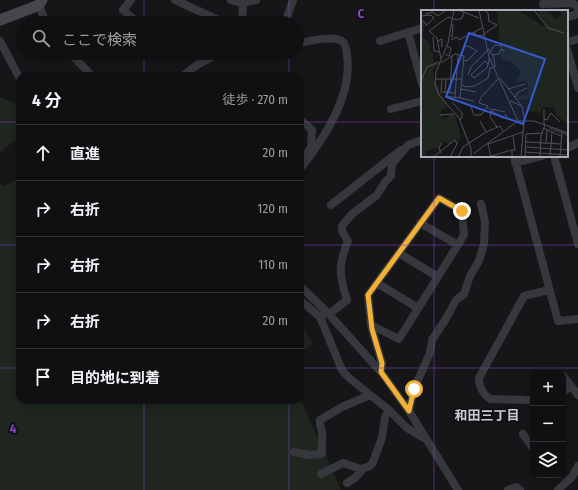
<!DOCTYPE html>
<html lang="ja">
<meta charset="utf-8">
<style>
body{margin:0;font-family:"Fira Sans Condensed","Noto Sans JP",sans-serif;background:#19191b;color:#f1f3f6}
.controls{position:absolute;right:12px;bottom:12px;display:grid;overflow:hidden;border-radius:8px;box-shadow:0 2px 6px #0003}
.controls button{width:36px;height:36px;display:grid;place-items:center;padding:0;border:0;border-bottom:1px solid #303032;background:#101012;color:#f1f3f6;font:20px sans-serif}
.stop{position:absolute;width:12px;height:12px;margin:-9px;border:3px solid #f2b134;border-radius:50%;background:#fff}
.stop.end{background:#f2b134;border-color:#fff;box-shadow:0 1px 4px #0008}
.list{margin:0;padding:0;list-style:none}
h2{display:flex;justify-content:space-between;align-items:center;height:52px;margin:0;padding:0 16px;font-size:17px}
h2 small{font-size:13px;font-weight:400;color:#9c9d9f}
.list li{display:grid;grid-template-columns:26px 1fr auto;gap:12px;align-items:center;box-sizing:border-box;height:56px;padding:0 16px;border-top:1px solid #303032}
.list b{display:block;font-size:15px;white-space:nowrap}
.list em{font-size:13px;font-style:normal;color:#9c9d9f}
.icon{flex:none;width:22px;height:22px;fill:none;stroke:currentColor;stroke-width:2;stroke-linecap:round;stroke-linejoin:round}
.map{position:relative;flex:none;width:578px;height:490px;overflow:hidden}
.search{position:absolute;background:#101012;box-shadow:0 2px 6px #0003;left:16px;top:16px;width:288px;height:44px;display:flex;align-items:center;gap:10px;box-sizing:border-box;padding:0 14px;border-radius:22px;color:#9c9d9f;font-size:15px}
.panel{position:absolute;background:#101012;box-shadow:0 2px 6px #0003;left:16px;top:72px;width:288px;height:332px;border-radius:12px}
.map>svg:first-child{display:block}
.built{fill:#222225}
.green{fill:#1e261f}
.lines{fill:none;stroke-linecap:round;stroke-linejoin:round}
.street{stroke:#37383d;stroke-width:8}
.secondary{stroke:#45474d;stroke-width:11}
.route{stroke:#f2b134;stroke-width:5}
.grid{fill:none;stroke:#8446be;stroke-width:1;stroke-opacity:0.55}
.labels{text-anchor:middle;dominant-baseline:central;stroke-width:4;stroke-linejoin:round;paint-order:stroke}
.neighbourhood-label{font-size:13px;font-weight:bold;fill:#c9ccd4;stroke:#111113}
.inset-river{fill:none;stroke:#2c353c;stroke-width:2}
.inset-road{fill:none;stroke:#505258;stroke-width:1}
.view{fill:#325cd3;fill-opacity:0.15;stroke:#325cd3;stroke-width:2}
.inset-edge{fill:none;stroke:#a8adb8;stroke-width:2}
.grid-label{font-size:13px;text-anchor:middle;font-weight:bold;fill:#8446be;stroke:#111113;stroke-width:4;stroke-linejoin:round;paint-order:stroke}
</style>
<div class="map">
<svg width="578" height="490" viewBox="0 0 578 490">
<rect width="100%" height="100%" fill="#161618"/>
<path class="built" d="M300,309l2,3 -2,6 12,26 -12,9z"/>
<path class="green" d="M0,97l16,7 4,7v26l-20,15z
M20,178v222h280v-2l41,92h-341v-308l4,4z"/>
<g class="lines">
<path class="street" d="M131,0l-8,10 15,13
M175,0l50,23
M231,0l12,3 13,-3
M543,4l30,-1 5,4v2
M39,5l7,18
M567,17l8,-2 3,-3
M242,23l1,-23
M285,23l8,-23
M408,32l14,52
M0,41l20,38
M380,41l42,-13
M567,42l11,-3
M297,44c10,-3 36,-9 45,-3 5,4 4,10 5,14 6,41 -23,84 -47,114
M567,49l11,39
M70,53l22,23
M183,76l14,-11 22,-12
M391,109l31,-8
M301,120l11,10 -1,17 -5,8
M567,148l11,-5
M514,156l44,165 20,-2
M554,156l24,88
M515,163l27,-7
M331,205l70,-55
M420,223l38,22
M399,253l39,24
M377,283l41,25
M300,286l27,26 54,60 28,39 49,79
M300,300l20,17
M327,312l-7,5 22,53 6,7 41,33 18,18 17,10
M329,314l18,-14c-8,-25 -9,-35 1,-59l-6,-10v-5l10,-12 25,-19 8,-13 6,-6 1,-12 16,-19 14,-5
M371,325l28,14 65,-104 -2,-24 -23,-13 -71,97 3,30 1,4 10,34 -1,9
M563,376l15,19
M563,392l8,-6
M533,400l-43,-1c-8,-6 -11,-12 -11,-21l45,-82 25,-6
M409,411l5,-22 16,-36 2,-13 15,-23 9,-17 8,-6 6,-18 9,-15 5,-17 1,-23 -4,-17
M523,434l10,14
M294,452l16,3 10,-1 2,-1c-1,-7 1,-14 0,-20 0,-5 -3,-8 -2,-13l22,-13 28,-12
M321,474l22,-11 18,6 9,-3 3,-4 9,-24 3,-21 4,-7
M347,483l8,-5 8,-9
M508,490l8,-3 4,3
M558,490l14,-13 6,-11"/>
<path class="secondary" d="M0,20l39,-15 3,-5"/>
</g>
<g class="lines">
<path class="route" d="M414,389l-5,22 -28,-39 1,-9 -10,-34 -4,-34 71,-97 23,13"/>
</g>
<path class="grid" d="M144,0v23M289,0v23M434,0v11M144,53v23M289,53v23M0,122h20M300,122h122M567,122h11M434,156v334M0,245h20M300,245h278M0,368h20M300,368h278M144,400v90M289,400v90"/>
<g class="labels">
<g class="neighbourhood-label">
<text x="487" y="415">和田三丁目</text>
</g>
</g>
<g transform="translate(421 10)">
<rect width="147" height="147" fill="#161618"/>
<path d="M69,0h28l25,16 4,-1 -9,-11 1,-4h7l10,9 6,-4 -4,-5h10v114l-12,-9 -2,-7 -11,-1 -3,7 -5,-3 -7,1 -3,-6 6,-3v-4l-13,1 -2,-5 2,-2 1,3 9,-2v-9l-2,-5 -10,2 5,-10 -9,-10 -11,-3 -4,-48zM0,10l4,3 -2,13 8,10 -1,5 3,3v8l5,2 -5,5 1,11 14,27 -7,3v6l3,3 6,-4h5l6,22 -4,9 -1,-6 -7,4 -8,-3 -3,7 -12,3 -1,6h-4z" fill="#1e261f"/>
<path class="inset-river" d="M128,118l19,7"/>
<path class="inset-road" d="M33,0l-6,33 -12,29 -1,12 4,11 20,23 12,31v8M37,0l21,8M58,0l10,47 29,64M63,0l4,3 1,9M113,0l14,18 16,5M4,4l8,-2 5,4 7,-5M0,6l10,-1 3,3 -8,8v-3l-5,-3M53,22l3,4 7,-1M63,24l13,-9 -8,-4M12,27l1,14 5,1M31,28l1,-14M30,30l6,-3 2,3 23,-12M17,31l4,-2v8M67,38l6,10 1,9M69,42l5,-7 7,1M24,44l4,2 2,-8 -4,-2M37,45l-3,42 19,4M71,45l7,-1 2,-5 3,2M20,49l-4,-21 -8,-7 19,-14 9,3 5,-2 2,-5M42,50l4,1 10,-10 -9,-5 -3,1M20,53l14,-9 9,2 -4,42M67,54l-3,-3 -14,14 3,3 13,-10 1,-4 1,-1v-5M47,65l3,-8 16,-16M79,68l22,28M14,69h27M21,69l-1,13 14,1M0,71l6,-14 12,-5M41,75l4,2 9,-1 13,-8 2,-10 4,-1M40,79l15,3M87,79l17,-5M24,82l1,-13M29,82l2,-36M30,88l-4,-2 9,2M94,88l2,-5 10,-5M89,91l12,5 3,15M31,92l10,11v5l-2,1M50,97l3,8h7l7,-9 -9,-3 2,-6 18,-19M66,97l15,11 5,-1 -2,-3M19,105l14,-1M123,109l3,1 4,-7 9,9M59,111l6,11M123,115v-16M76,117l-7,-10 2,-8 13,3M122,118l18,8M105,132l35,2M125,133l1,-13M67,134l35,-12M67,134l3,13M105,137l42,3M104,142l43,3M20,143l-2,-5 3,-6M52,144l45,-33h16l34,12M70,146l21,-6M12,147l22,-17 2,4 -7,13M37,147l5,-10 23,-15 14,-6 3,5M91,147v-7h3l-2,-14M100,147l3,-36M104,147l1,-23 16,-1M119,147l1,-21 4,-11M129,147l2,-25M139,147l2,-25"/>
<path class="view" d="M48,23l76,26 -22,65 -77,-27z"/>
<rect width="147" height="147" class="inset-edge"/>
</g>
<g class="grid-label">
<text x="361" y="18">C</text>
<text x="13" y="433">4</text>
</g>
</svg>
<div class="controls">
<button>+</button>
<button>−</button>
<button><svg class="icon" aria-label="layers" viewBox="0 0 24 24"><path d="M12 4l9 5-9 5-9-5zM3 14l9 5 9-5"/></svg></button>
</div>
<div class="stop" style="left:414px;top:389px"></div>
<div class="stop end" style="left:462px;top:211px"></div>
<div class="search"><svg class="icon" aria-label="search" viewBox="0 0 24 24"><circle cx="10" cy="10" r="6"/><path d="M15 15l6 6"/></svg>ここで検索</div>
<section class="panel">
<h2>4 分<small>徒歩 · 270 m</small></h2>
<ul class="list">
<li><svg class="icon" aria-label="ahead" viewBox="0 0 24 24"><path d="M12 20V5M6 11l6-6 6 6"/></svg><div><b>直進</b></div><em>20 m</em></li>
<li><svg class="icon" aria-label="right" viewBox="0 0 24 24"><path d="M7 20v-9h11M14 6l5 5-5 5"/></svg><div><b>右折</b></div><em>120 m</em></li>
<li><svg class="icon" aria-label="right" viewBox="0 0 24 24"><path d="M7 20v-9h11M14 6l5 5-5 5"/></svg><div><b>右折</b></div><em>110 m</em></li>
<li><svg class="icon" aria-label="right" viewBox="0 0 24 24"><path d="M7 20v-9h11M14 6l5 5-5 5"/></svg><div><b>右折</b></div><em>20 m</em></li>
<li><svg class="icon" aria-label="arrive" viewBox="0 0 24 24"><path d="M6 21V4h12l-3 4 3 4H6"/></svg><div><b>目的地に到着</b></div></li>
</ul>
</section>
</div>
